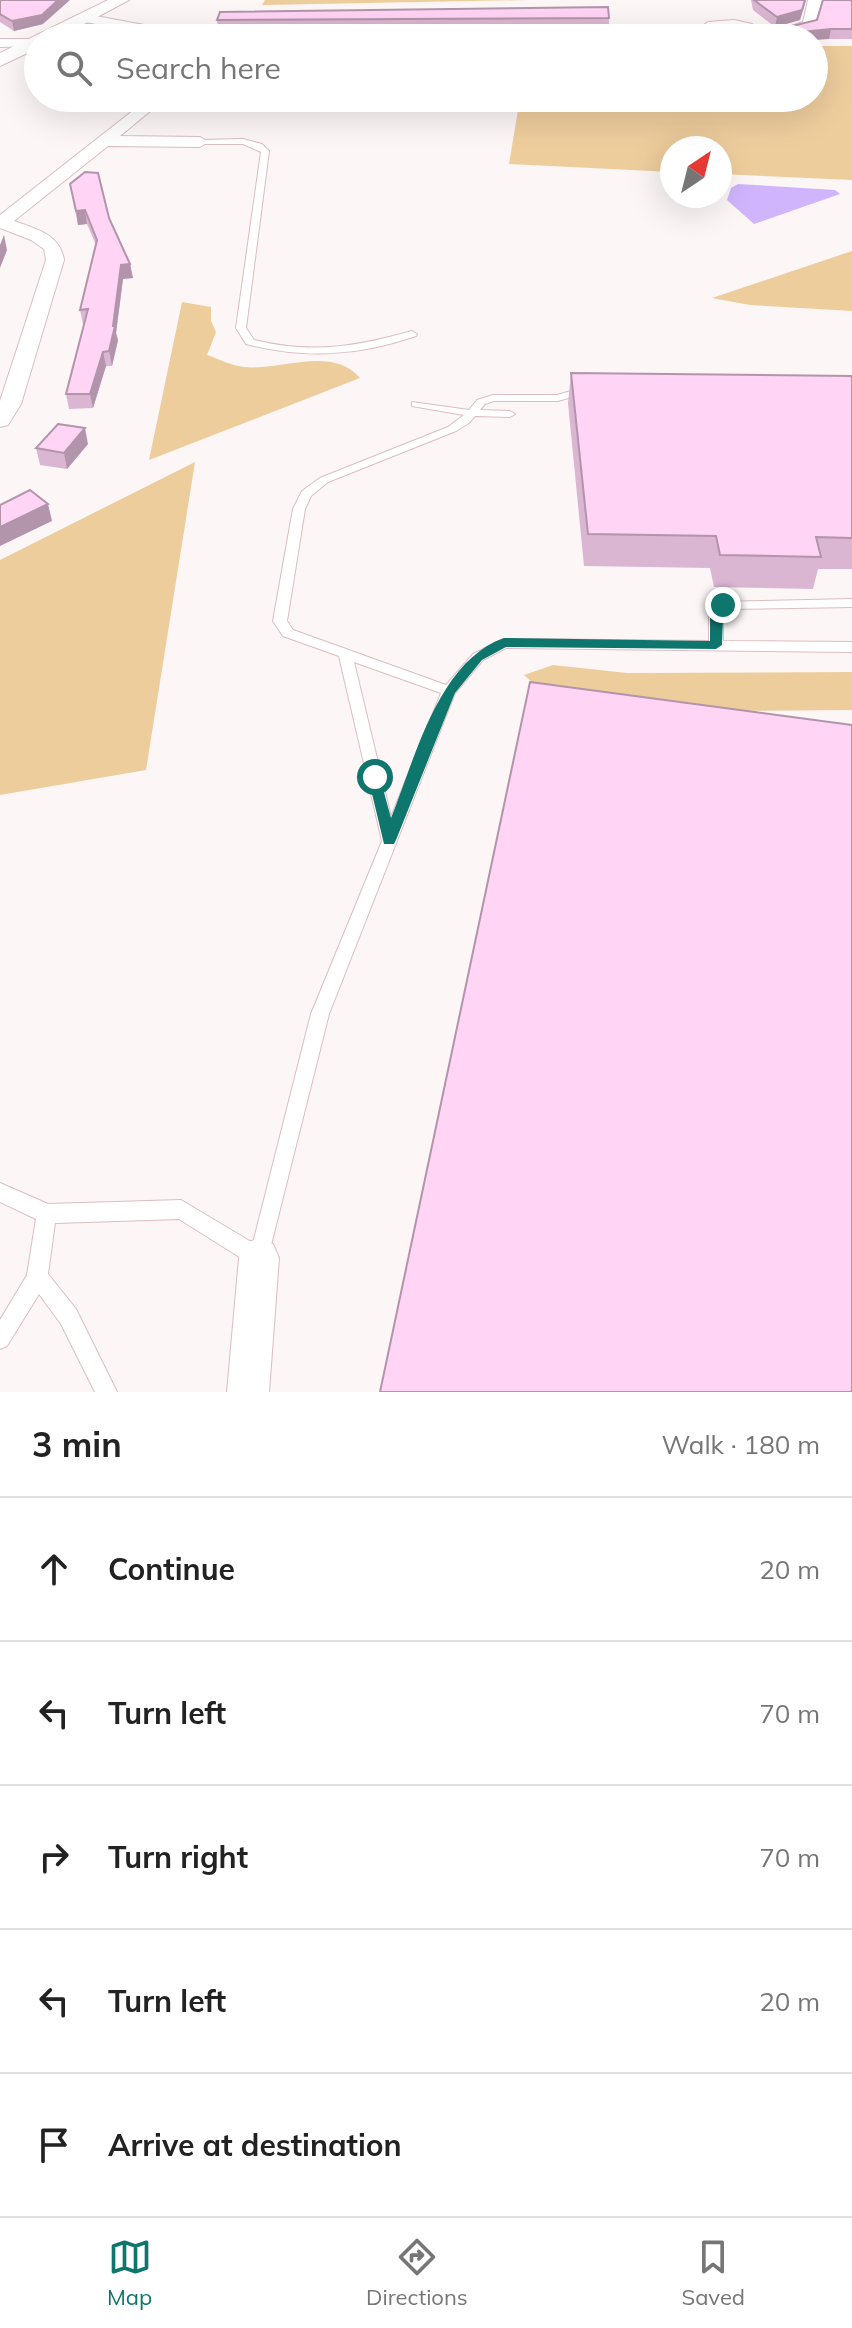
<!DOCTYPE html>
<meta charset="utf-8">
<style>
body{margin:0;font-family:Mulish,sans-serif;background:#f6f6f6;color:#222}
.compass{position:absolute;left:660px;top:136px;width:72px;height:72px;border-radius:50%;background:#fff;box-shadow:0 8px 32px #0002;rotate:35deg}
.stop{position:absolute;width:24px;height:24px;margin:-18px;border:6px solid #0f766e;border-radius:50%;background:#fff}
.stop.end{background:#0f766e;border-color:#fff;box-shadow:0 2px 8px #0008}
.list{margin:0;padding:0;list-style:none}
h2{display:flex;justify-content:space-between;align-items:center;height:104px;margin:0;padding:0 32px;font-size:34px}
h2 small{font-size:26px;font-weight:400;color:#767676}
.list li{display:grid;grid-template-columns:52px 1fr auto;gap:24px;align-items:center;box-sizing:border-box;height:144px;padding:0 32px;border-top:2px solid #e0e0e0}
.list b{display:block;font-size:30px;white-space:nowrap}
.list em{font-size:26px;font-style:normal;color:#767676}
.icon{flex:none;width:44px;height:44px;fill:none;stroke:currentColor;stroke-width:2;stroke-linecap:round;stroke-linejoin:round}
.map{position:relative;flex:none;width:852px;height:1392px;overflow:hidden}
.search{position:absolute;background:#fff;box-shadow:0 8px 32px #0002;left:24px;right:24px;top:24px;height:88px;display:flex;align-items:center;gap:20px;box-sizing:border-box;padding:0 28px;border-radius:44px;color:#767676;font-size:30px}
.sheet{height:824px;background:#fff}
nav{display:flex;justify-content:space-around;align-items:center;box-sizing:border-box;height:112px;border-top:2px solid #e0e0e0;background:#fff;font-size:22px;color:#767676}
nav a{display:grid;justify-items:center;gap:4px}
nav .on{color:#0f766e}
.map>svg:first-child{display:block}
.green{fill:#eecd9d}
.water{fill:#d0b4fc}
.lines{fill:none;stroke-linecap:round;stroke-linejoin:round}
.service-casing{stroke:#dbbdc1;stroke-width:2}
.minor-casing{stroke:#dbbdc1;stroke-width:2}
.tertiary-casing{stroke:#dbbdc1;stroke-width:2}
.service{fill:#fff;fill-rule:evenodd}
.minor{fill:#fff;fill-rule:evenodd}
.tertiary{fill:#fff;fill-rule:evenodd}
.wall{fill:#dbb6d2}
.shaded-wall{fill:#b294ab}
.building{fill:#ffd4f4;stroke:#b294ab;stroke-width:2}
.route{fill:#0f766e}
</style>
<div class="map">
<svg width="852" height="1392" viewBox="0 0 852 1392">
<rect width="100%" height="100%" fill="#fcf6f6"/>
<path class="green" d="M265,0h264l-267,5z
M814,46h38v134l-132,-6v-26h-48v24l-163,-8 11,-66h294z
M852,251v60l-102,-6 -38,-7z
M182,302l29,5v14l5,11 -9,23c12,4 25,11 37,12 37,4 88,-22 116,11l-211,82z
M195,462l-49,308 -146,25v-235z
M553,665l74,8 225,-1v38l-220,2 -90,-21 -18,-16z"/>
<path class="water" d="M738,184l97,6 5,4 -86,30 -27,-24 4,-12z"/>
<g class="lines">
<defs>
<path id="service" d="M787,30l2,3 -33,1 -3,-2 3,-2z
M243,139l19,5 7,7 -23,177 8,12c58,14 101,7 158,-9l5,3 -1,2c-58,20 -111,23 -170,8l-10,-16 25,-176 -18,-8h-43l-4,-2 4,-2z
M588,386l5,3 -1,2 -34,10h-64l-9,3 -5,6 30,1 5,3 -5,3 -35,-1 -6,7 -13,8 -128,51 -17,14 -6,13 -18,112 6,9 153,55 27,-31 31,-15 205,2v-24l9,-15 134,-3v8l-125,2 -4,8v24l129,1v10l-346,-4 -23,12 -28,33 -126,321 -63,251 -7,3 -7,-3 -73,-46 -124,4 -7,51 28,35 41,83h-22l-34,-68 -22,-30 -32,52 -7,3v-29l27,-45 9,-56 -36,-17v-19l48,21 133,-4 72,43 58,-229 71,-173 -43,-185 -56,-20 -10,-15 20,-112 9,-18 18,-13 128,-51 16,-12 -52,-9v-4l57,8 8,-10 16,-5h64zM354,662l87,31 -50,124z"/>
<path id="minor" d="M808,0h14l-8,27 -32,8v-6l21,-7z
M85,14l86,16 76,1 7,4 -2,3h-82l-90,-17v-6z
M734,20l18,4 12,11 -2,3h-14l2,-2c-12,-9 -24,-9 -38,-7l-2,3 5,6h-184l-6,-4 7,-4 166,-1 10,-7z
M0,39h35l3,1v6l-38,1z
M149,98h17l-46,38 80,1 8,5 -8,5 -92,-1 -94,75c22,8 46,13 50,39l-43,144 -13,21 -8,2v-26l46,-141 -2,-11 -13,-9 -31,-12v-13z
M259,1238l14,6 6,14 -10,134h-42l12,-134 6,-14z"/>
<path id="tertiary" d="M108,0h21l-71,38h-20v10l-38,18v-13z"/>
</defs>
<use href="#service" class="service-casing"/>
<use href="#minor" class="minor-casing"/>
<use href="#tertiary" class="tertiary-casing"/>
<use href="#service" class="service"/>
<use href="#minor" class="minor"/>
<use href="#tertiary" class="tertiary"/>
</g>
<path class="wall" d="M0,0l43,24 -29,7 -14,-9z
M751,0h55l-6,20 -24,7 8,1 33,-8 35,-20v39h-23l-54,-12 -22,-17z
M609,18v9l-391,2 -1,-9z
M70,184l39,34 21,46 3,14 -10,1 -7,54 2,7 -6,26h-6l-13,42 -24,1 -3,-15 18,-70h-1l-3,-14 16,-65 -9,-21 -9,1z
M571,373l281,3v193h-34l-5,20 -99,-2 -4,-19 -126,-2 -16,-163z
M88,444l-21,25 -27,-4 -4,-17z"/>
<path class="shaded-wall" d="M58,0h12l-27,24 -29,7 -2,-10z
M806,0l-6,20 -25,7 2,-10z
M831,29l-2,10 -15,1v-2h-43l1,-3z
M101,98h16l-14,11z
M85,210l2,14 -9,1 -2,-14z
M4,235l3,15 -7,18v-23z
M130,264l3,14 -10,1 -7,54 2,7 -6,26 -3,-15 12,-86z
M103,352l3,14 -13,42 -3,-14z
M85,428l3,16 -21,25 -3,-16z
M48,504l4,17 -52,25v-19z"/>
<path class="building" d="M0,0h58l-16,15 -30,6 -12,-7z
M754,0h51l-3,10 -25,7z
M823,0h29v29h-21l-59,6 2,-8 10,1 33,-8z
M608,7l1,11 -392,2 3,-8z
M212,33h357v5h-359z
M85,172l13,1 11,45 21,46 -9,1 -8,61h2l-6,25 -6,1 -13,42h-24l22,-85 -8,1 17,-70 -12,-30 -9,1 -6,-27z
M571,373l281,3v162l-36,-1 5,20 -101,-2 -4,-19 -128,-2z
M58,424l27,4 -21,25 -28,-5z
M30,490l18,14 -48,23v-22z
M530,682l322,43v667h-472z"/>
<path class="route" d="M723,601l6,4 -6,12 -1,28 -6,4 -210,-2 -24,13 -27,33 -59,147 -2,4h-10l-16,-67 2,-3h9l12,44c24,-59 47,-157 113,-180l206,3v-24l9,-14z"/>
</svg>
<svg class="compass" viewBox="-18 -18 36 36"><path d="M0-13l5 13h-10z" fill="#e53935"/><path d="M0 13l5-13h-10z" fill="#767676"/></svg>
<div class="stop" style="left:375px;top:777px"></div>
<div class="stop end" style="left:723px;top:605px"></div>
<div class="search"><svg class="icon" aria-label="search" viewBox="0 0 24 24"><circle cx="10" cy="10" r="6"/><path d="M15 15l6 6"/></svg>Search here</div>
</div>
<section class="sheet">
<h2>3 min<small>Walk · 180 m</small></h2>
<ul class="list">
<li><svg class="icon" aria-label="ahead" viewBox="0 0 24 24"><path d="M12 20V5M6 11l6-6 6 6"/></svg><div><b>Continue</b></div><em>20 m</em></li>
<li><svg class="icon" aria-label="left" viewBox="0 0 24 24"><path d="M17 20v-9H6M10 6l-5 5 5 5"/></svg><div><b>Turn left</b></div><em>70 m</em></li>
<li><svg class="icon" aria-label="right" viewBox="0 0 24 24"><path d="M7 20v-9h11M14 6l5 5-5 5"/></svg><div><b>Turn right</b></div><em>70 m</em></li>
<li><svg class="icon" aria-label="left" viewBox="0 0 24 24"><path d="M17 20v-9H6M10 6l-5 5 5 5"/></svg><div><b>Turn left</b></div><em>20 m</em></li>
<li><svg class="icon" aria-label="arrive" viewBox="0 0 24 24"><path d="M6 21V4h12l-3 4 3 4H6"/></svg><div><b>Arrive at destination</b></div></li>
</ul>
</section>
<nav>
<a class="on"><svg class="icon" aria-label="map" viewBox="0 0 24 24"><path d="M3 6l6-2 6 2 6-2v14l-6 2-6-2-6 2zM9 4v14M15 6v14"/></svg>Map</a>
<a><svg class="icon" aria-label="directions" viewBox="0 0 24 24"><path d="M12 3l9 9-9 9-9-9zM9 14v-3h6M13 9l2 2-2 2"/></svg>Directions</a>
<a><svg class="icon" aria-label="saved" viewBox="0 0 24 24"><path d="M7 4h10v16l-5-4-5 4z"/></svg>Saved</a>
</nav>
